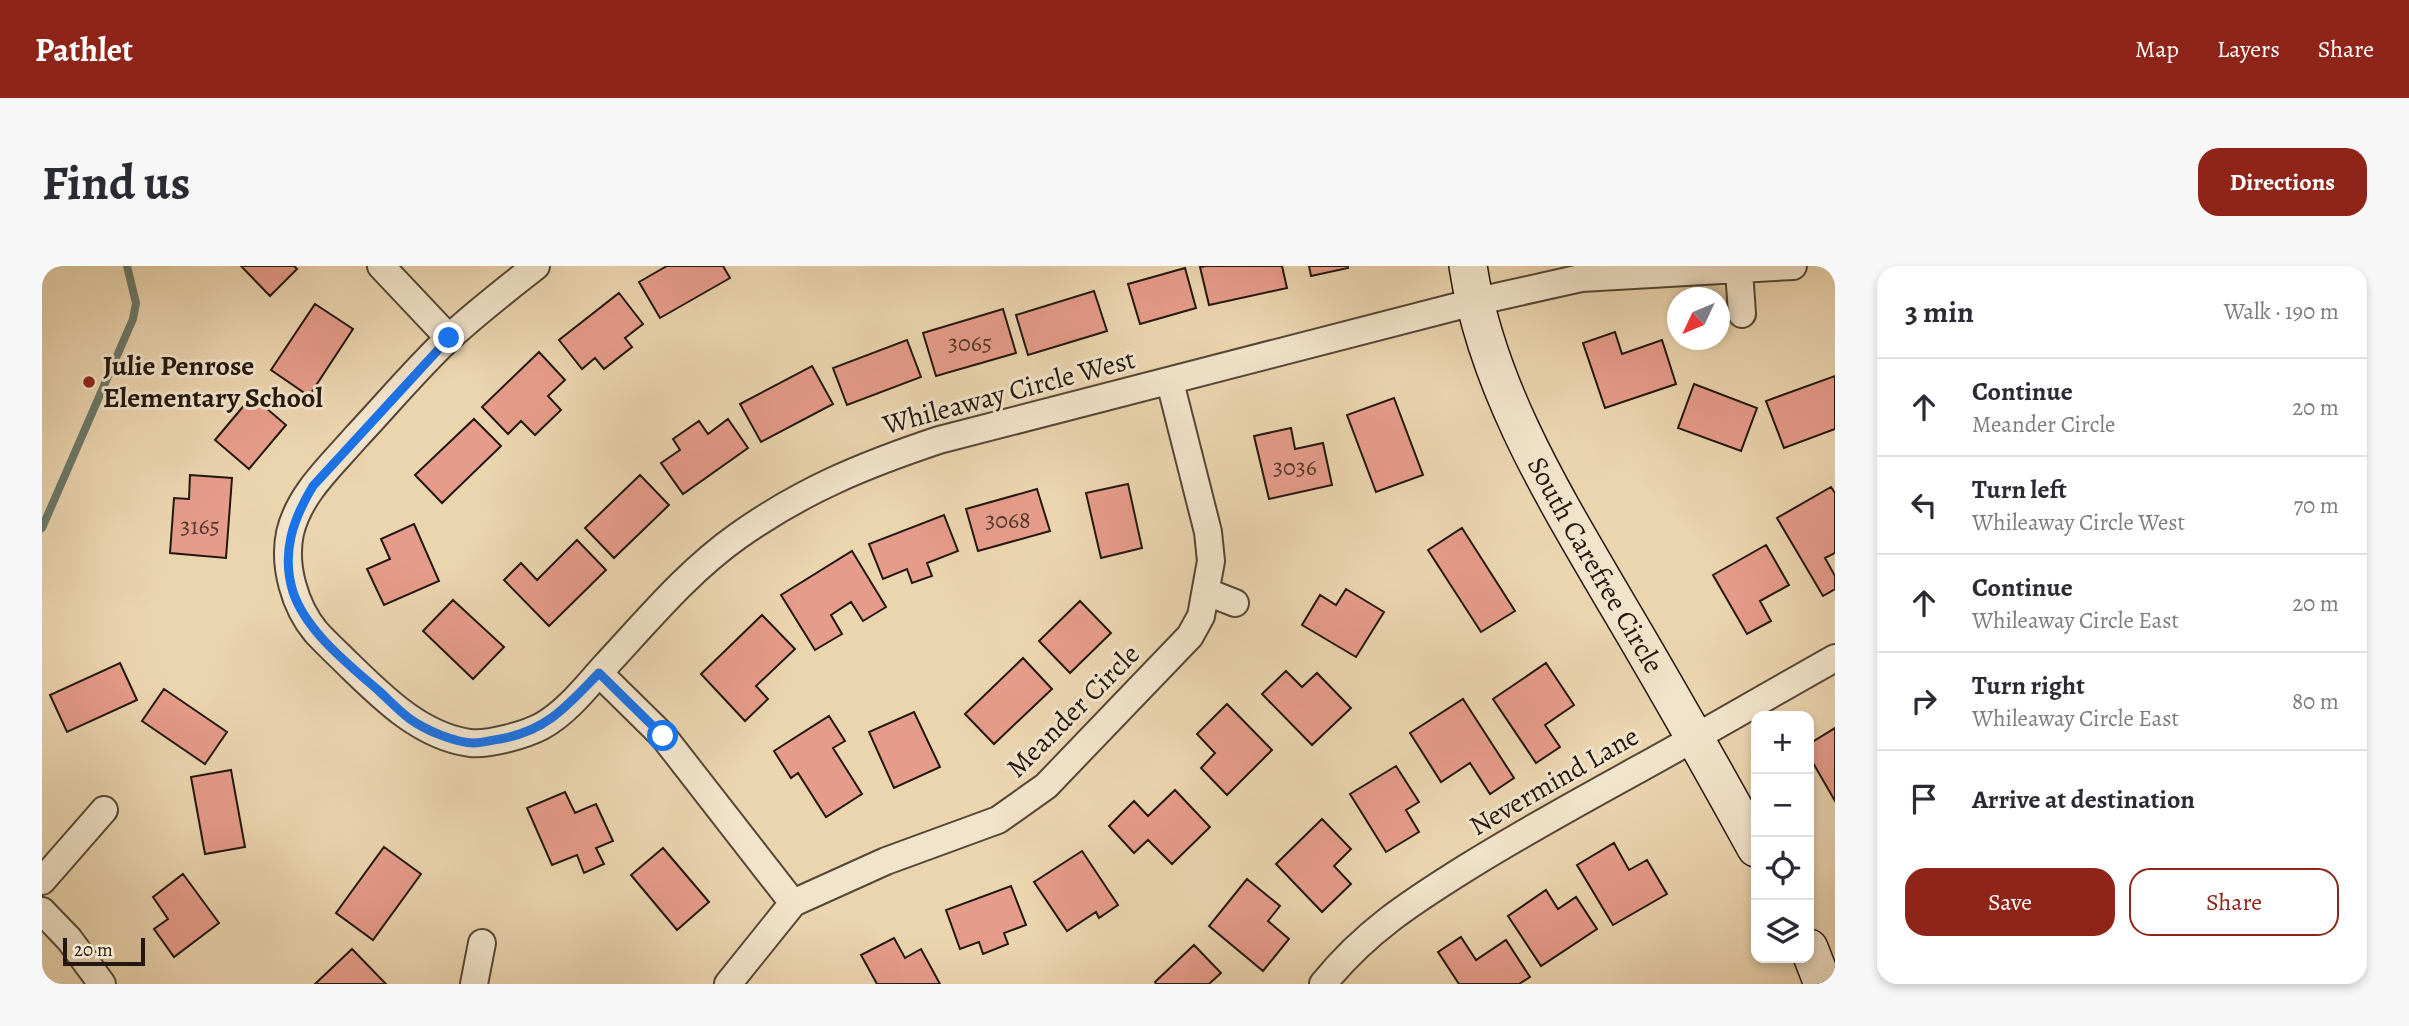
<!DOCTYPE html>
<meta charset="utf-8">
<style>
body{margin:0;font-family:Alegreya,serif;background:#f7f7f7;color:#2b2b33}
.controls{position:absolute;right:21px;bottom:21px;display:grid;overflow:hidden;border-radius:14px;box-shadow:0 4px 10px #0003}
.controls button{width:63px;height:63px;display:grid;place-items:center;padding:0;border:0;border-bottom:2px solid #e1e1e2;background:#fff;color:#2b2b33;font:35px sans-serif}
.compass{position:absolute;left:1625px;top:21px;width:63px;height:63px;border-radius:50%;background:#fff;box-shadow:0 4px 10px #0003;rotate:226deg}
.scale{position:absolute;left:21px;bottom:18px;width:82px;box-sizing:border-box;padding-left:7px;border:4px solid #23180f;border-top:0;font-size:19px;line-height:24px;white-space:nowrap;color:#23180f;-webkit-text-stroke:5px #f2e4cb;paint-order:stroke}
.stop{position:absolute;width:21px;height:21px;margin:-16px;border:5px solid #1a73e8;border-radius:50%;background:#fff}
.stop.end{background:#1a73e8;border-color:#fff;box-shadow:0 2px 7px #0008}
.list{margin:0;padding:0;list-style:none}
h2{display:flex;justify-content:space-between;align-items:center;height:91px;margin:0;padding:0 28px;font-size:30px}
h2 small{font-size:23px;font-weight:400;color:#7c7c81}
.list li{display:grid;grid-template-columns:46px 1fr auto;gap:21px;align-items:center;box-sizing:border-box;height:98px;padding:0 28px;border-top:2px solid #e1e1e2}
.list b{display:block;font-size:26px;white-space:nowrap}
.list p{margin:0;font-size:23px;white-space:nowrap;color:#7c7c81}
.list em{font-size:23px;font-style:normal;color:#7c7c81}
.actions{display:flex;gap:14px;padding:21px 28px}
.actions a{flex:1;padding:16px 0;border:2px solid #8f2418;border-radius:21px;text-align:center;font-size:24px;color:#8f2418}
.actions .main{background:#8f2418;color:#fff}
.icon{flex:none;width:38px;height:38px;fill:none;stroke:currentColor;stroke-width:2;stroke-linecap:round;stroke-linejoin:round}
.map{position:relative;flex:none;width:1793px;height:718px;overflow:hidden;border-radius:21px}
header{display:flex;align-items:center;gap:42px;box-sizing:border-box;height:98px;padding:0 35px;background:#8f2418;color:#fff}
header strong{font-size:33px}
nav{display:flex;gap:38px;margin-inline-start:auto;font-size:24px}
.intro{display:flex;align-items:center;justify-content:space-between;box-sizing:border-box;height:168px;padding:0 42px}
h1{margin:0;font-size:49px}
.button{padding:18px 32px;border-radius:21px;background:#8f2418;color:#fff;font-size:24px;font-weight:700}
main{display:flex;gap:42px;padding:0 42px}
aside{flex:1;background:#fff;border-radius:21px;box-shadow:0 4px 10px #0003}
.map>svg:first-child{display:block}
.lines{fill:none;stroke-linecap:round;stroke-linejoin:round}
.stream{stroke:#6a796a;stroke-width:8}
.building{fill:#e69c8a;stroke:#23180f;stroke-width:2}
.street-casing{stroke:#554737;stroke-width:30}
.secondary-casing{stroke:#23180f;stroke-width:40}
.street{stroke:#f2e4cb;stroke-width:26}
.secondary{stroke:#f2e4cb;stroke-width:37}
.route{stroke:#1a73e8;stroke-width:9}
.poi-dot{fill:#8f2418;stroke:#f2e4cb;stroke-width:2.5}
.labels{text-anchor:middle;dominant-baseline:central;stroke-width:6;stroke-linejoin:round;paint-order:stroke}
.number-label{font-size:24px;fill:#54392e}
.poi-label{font-size:28px;font-weight:bold;fill:#23180f;stroke:#f2e4cb;text-anchor:start}
.street-label{font-size:28px;fill:#23180f;stroke:#f2e4cb}
</style>
<header>
<strong>Pathlet</strong>
<nav><a>Map</a><a>Layers</a><a>Share</a></nav>
</header>
<div class="intro"><h1>Find us</h1><a class="button">Directions</a></div>
<main>
<div class="map">
<svg width="1793" height="718" viewBox="0 0 1793 718">
<rect width="100%" height="100%" fill="#ebd5af"/>
<filter id="stains"><feTurbulence type="fractalNoise" baseFrequency=".00286" numOctaves="4"/><feColorMatrix values="0 0 0 0 .2 0 0 0 0 .09 0 0 0 0 .02 0 0 0 .5 -.17"/></filter>
<radialGradient id="worn" r=".72"><stop offset=".6" stop-color="#630" stop-opacity="0"/><stop offset="1" stop-color="#630" stop-opacity=".3"/></radialGradient>
<g class="lines">
<path class="stream" d="M0,262l91,-209 3,-16 -9,-37"/>
</g>
<path class="building" d="M199,0h53l3,3 -27,27z
M625,0h56l7,12 -70,40 -21,-36z
M1164,0h76l5,22 -78,17 -9,-38z
M1267,0h39v2l-37,8z
M1143,2l11,40 -56,16 -12,-40z
M1052,25l13,40 -79,24 -12,-40z
M577,27l24,31 -18,14 7,9 -28,22 -9,-11 -13,11 -23,-29z
M273,38l38,25 -44,67 -38,-26z
M961,43l13,44 -80,23 -13,-43z
M1573,66l7,22 40,-14 14,44 -71,24 -22,-65z
M865,74l14,37 -74,28 -14,-37z
M497,86l26,28 -17,16 13,14 -26,25 -14,-14 -13,13 -26,-27z
M770,100l21,38 -72,38 -21,-38z
M1793,110v53l-51,19 -18,-47z
M1652,118l63,24 -16,43 -63,-23z
M210,130l34,29 -37,44 -34,-29z
M1352,132l29,77 -47,17 -29,-77z
M432,153l27,27 -59,57 -27,-28z
M686,153l20,29 -65,46 -22,-31 19,-13 -7,-11 26,-18 9,13z
M1249,162l4,21 28,-6 9,42 -63,14 -15,-63z
M148,209l42,3 -6,80 -56,-5 4,-55 15,1z
M598,209l29,30 -55,53 -29,-30z
M1086,218l14,64 -41,10 -15,-65z
M1789,221l4,6v60l-10,5 10,18v13l-12,7 -46,-78z
M995,223l13,42 -72,20 -12,-42z
M902,249l14,36 -31,12 5,13 -20,7 -5,-14 -24,10 -14,-35z
M372,258l25,57 -55,24 -17,-36 23,-10 -9,-20z
M1420,262l53,83 -34,21 -53,-82z
M535,274l29,30 -57,56 -45,-46 17,-17 16,17z
M1724,279l23,40 -29,16 11,20 -24,13 -34,-59z
M810,285l34,56 -23,14 -12,-19 -20,13 11,19 -27,16 -34,-55z
M1304,323l38,23 -28,45 -54,-32 18,-30 16,10z
M411,334l51,47 -31,32 -50,-48z
M1038,335l31,32 -41,40 -31,-32z
M720,349l33,34 -39,37 12,13 -23,22 -44,-47z
M981,392l29,31 -58,55 -29,-30z
M78,397l17,37 -70,32 -17,-37z
M1504,397l28,42 -29,20 15,22 -24,16 -43,-64z
M1244,405l16,16 15,-14 34,35 -39,37 -50,-51z
M122,423l63,43 -22,32 -63,-43z
M1421,433l51,79 -24,16 -20,-31 -29,19 -31,-49z
M1185,438l45,46 -45,45 -26,-27 14,-15 -18,-19z
M872,446l26,55 -46,21 -25,-56z
M787,450l16,25 -12,7 29,46 -36,23 -28,-44 -7,5 -17,-27z
M1793,462v73l-26,-45v-12z
M1354,500l23,36 -13,8 13,22 -33,20 -36,-58z
M189,504l14,77 -40,7 -14,-77z
M1133,524l35,37 -38,37 -24,-24 -14,13 -25,-27 25,-25 14,15z
M523,526l10,21 21,-9 17,37 -17,7 8,16 -20,9 -7,-18 -25,10 -25,-57z
M1280,553l29,30 -17,17 17,18 -29,28 -46,-48z
M1572,577l15,27 18,-10 20,34 -54,31 -36,-60z
M342,581l37,27 -48,66 -37,-27z
M621,582l46,54 -32,28 -46,-55z
M1040,585l36,54 -19,13 -3,-6 -29,19 -33,-49z
M141,608l36,49 -45,34 -20,-28 14,-10 -15,-22z
M1205,613l33,27 -12,15 21,18 -26,32 -54,-45z
M969,620l15,39 -22,8 4,11 -25,10 -4,-12 -19,7 -14,-39z
M1504,624l12,19 18,-12 21,32 -56,37 -33,-50z
M1419,671l15,23 30,-20 24,37 -11,7h-60l-21,-32z
M852,672l11,20 16,-9 19,35h-63l-16,-29z
M1152,679l27,28 -12,11h-53l-1,-2z
M310,683l34,35h-71z"/>
<g class="lines">
<defs>
<path id="street" d="M339,0l68,72
M494,0c-29,23 -59,46 -86,71 -33,31 -63,67 -94,100 -25,29 -57,57 -66,96 -7,33 5,74 26,99 10,11 21,21 31,31 35,34 73,73 123,80 19,2 55,-8 72,-17 25,-14 44,-39 63,-60 42,-45 82,-94 133,-130 65,-46 126,-71 201,-96l535,-138 107,-24 212,-12
M1697,4l3,44
M1165,326l28,11
M557,407l64,63 130,167
M0,615l62,-71
M0,645l27,28 33,45
M432,718l8,-41
M686,718l65,-81 93,-42 112,-41 48,-34 144,-150 11,-20 10,-55 -3,-29 -38,-150
M1281,718c42,-52 87,-81 143,-116 56,-35 113,-66 171,-98 66,-36 132,-75 198,-112"/>
<g id="secondary">
<path id="s1" d="M1426,0c19,123 87,232 149,338 48,81 94,162 139,244"/>
<path d="M1767,682l14,36"/>
</g>
</defs>
<use href="#street" class="street-casing"/>
<use href="#secondary" class="secondary-casing"/>
<use href="#street" class="street"/>
<use href="#secondary" class="secondary"/>
</g>
<g class="lines">
<path class="route" d="M407,72l-136,148c-20,33 -32,67 -20,106 13,39 55,72 86,99 10,9 20,20 31,28 15,11 46,24 64,24 9,0 18,-3 26,-4 47,-8 68,-34 99,-66l64,63"/>
</g>
<circle class="poi-dot" cx="47" cy="116" r="7"/>
<g class="labels">
<g class="number-label">
<text x="928" y="77">3065</text>
<text x="1253" y="201">3036</text>
<text x="966" y="254">3068</text>
<text x="158" y="260">3165</text>
</g>
<g class="poi-label">
<text x="61" y="100">Julie Penrose<tspan x="61" dy="32">Elementary School</tspan></text>
</g>
<g class="street-label">
<text transform="translate(967 126) rotate(-15)">Whileaway Circle West</text>
<text stroke="none"><textPath href="#s1" startOffset="327">South Carefree Circle</textPath></text>
<text transform="translate(1031 445) rotate(-45)">Meander Circle</text>
<text transform="translate(1512 515) rotate(-30)">Nevermind Lane</text>
</g>
</g>
<rect width="100%" height="100%" filter="url(#stains)"/>
<rect width="100%" height="100%" fill="url(#worn)"/>
</svg>
<div class="controls">
<button>+</button>
<button>−</button>
<button><svg class="icon" aria-label="locate" viewBox="0 0 24 24"><circle cx="12" cy="12" r="6"/><path d="M12 2v4M12 18v4M2 12h4M18 12h4"/></svg></button>
<button><svg class="icon" aria-label="layers" viewBox="0 0 24 24"><path d="M12 4l9 5-9 5-9-5zM3 14l9 5 9-5"/></svg></button>
</div>
<svg class="compass" viewBox="-18 -18 36 36"><path d="M0-13l5 13h-10z" fill="#e53935"/><path d="M0 13l5-13h-10z" fill="#7c7c81"/></svg>
<div class="scale">20 m</div>
<div class="stop" style="left:621px;top:470px"></div>
<div class="stop end" style="left:407px;top:72px"></div>
</div>
<aside>
<h2>3 min<small>Walk · 190 m</small></h2>
<ul class="list">
<li><svg class="icon" aria-label="ahead" viewBox="0 0 24 24"><path d="M12 20V5M6 11l6-6 6 6"/></svg><div><b>Continue</b><p>Meander Circle</p></div><em>20 m</em></li>
<li><svg class="icon" aria-label="left" viewBox="0 0 24 24"><path d="M17 20v-9H6M10 6l-5 5 5 5"/></svg><div><b>Turn left</b><p>Whileaway Circle West</p></div><em>70 m</em></li>
<li><svg class="icon" aria-label="ahead" viewBox="0 0 24 24"><path d="M12 20V5M6 11l6-6 6 6"/></svg><div><b>Continue</b><p>Whileaway Circle East</p></div><em>20 m</em></li>
<li><svg class="icon" aria-label="right" viewBox="0 0 24 24"><path d="M7 20v-9h11M14 6l5 5-5 5"/></svg><div><b>Turn right</b><p>Whileaway Circle East</p></div><em>80 m</em></li>
<li><svg class="icon" aria-label="arrive" viewBox="0 0 24 24"><path d="M6 21V4h12l-3 4 3 4H6"/></svg><div><b>Arrive at destination</b></div></li>
</ul>
<div class="actions"><a class="main">Save</a><a>Share</a></div>
</aside>
</main>
